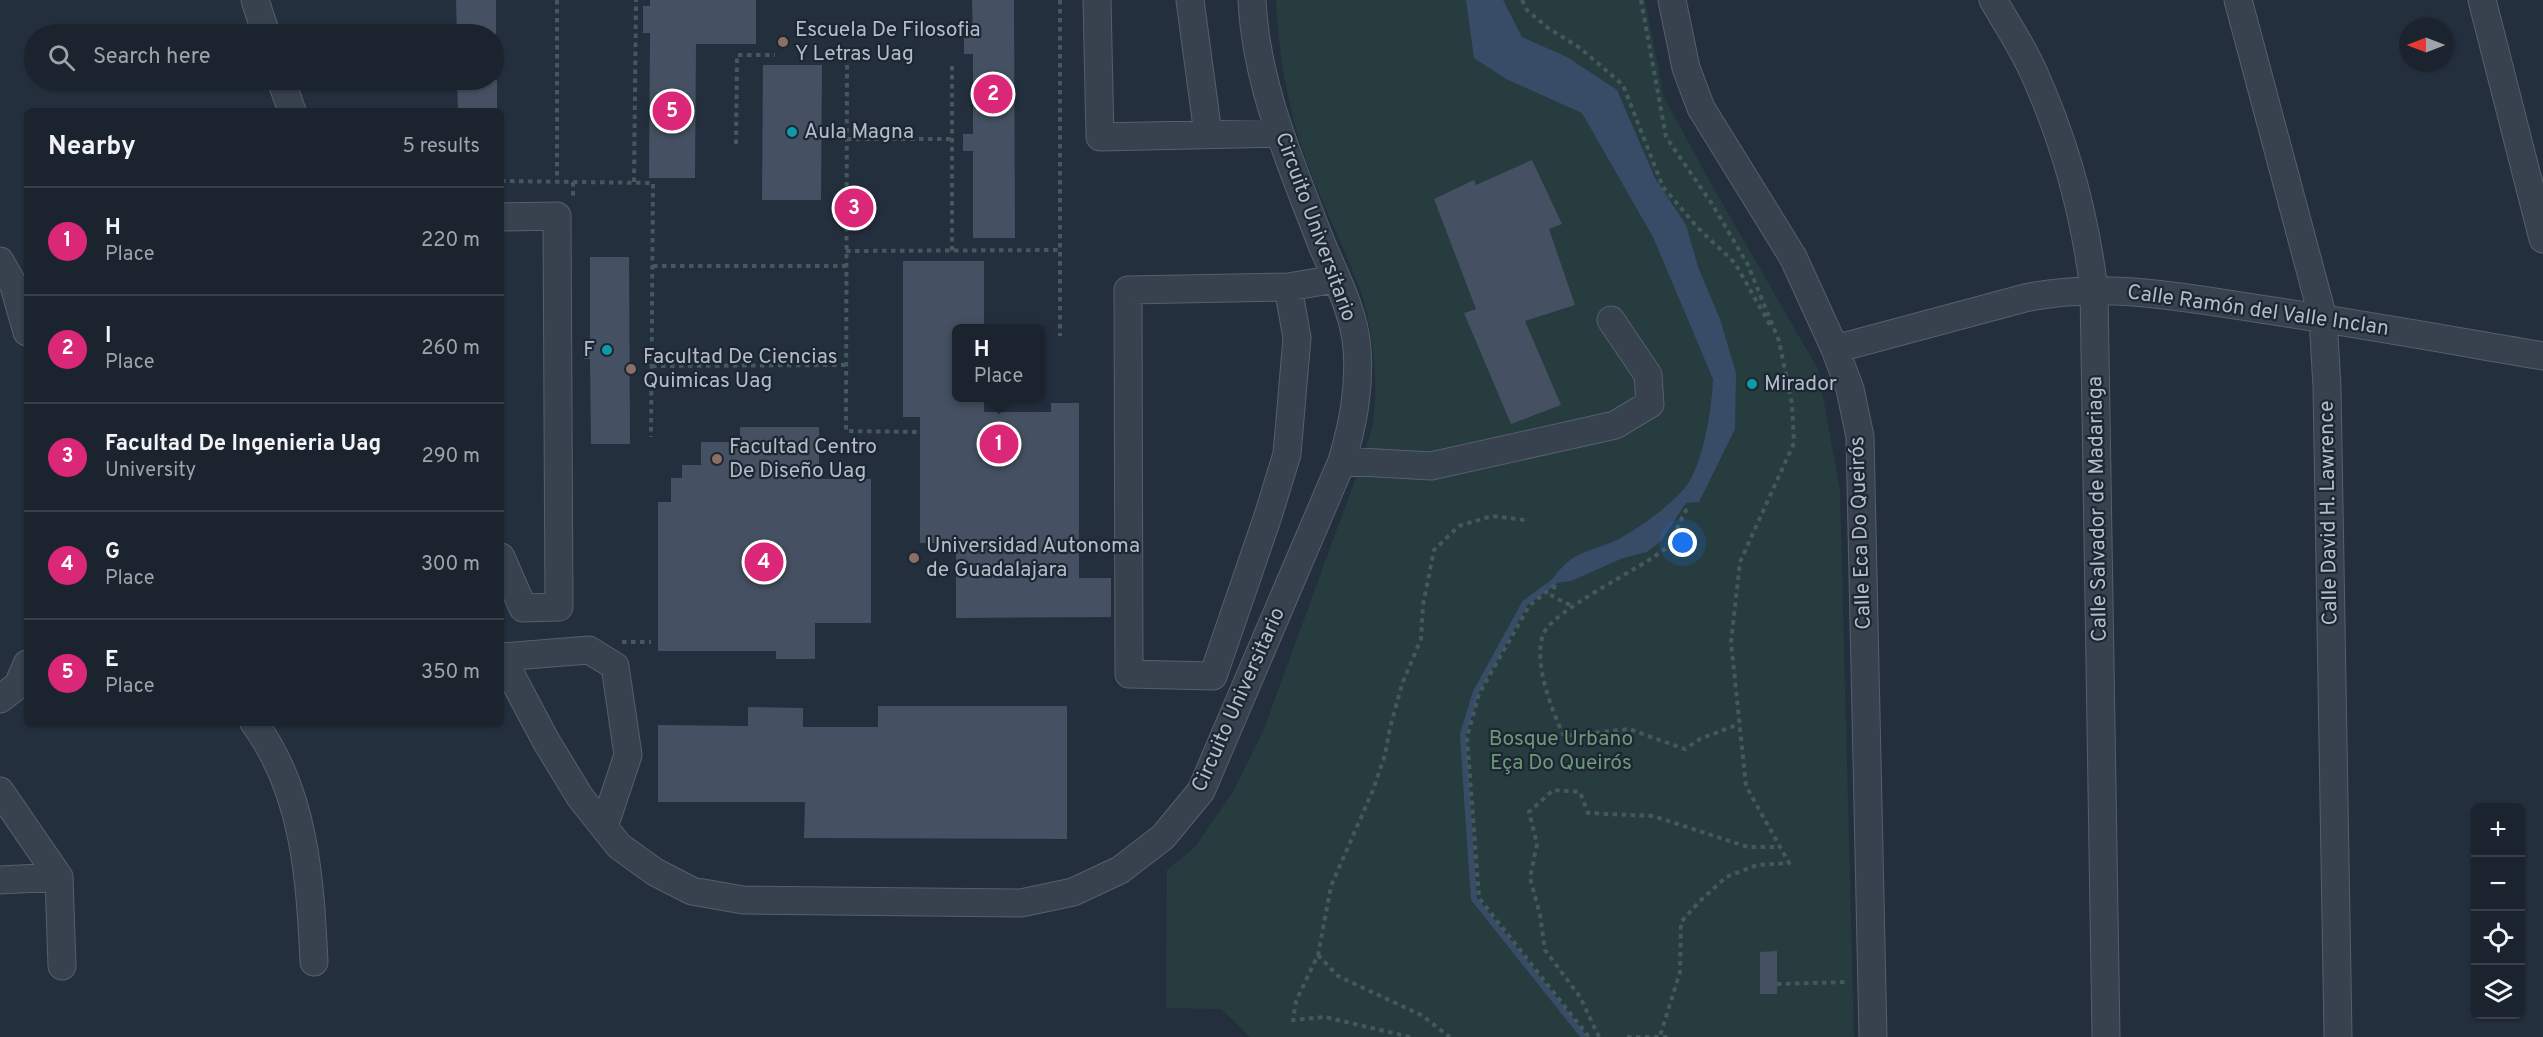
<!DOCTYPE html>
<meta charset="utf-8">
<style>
body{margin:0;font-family:Overpass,sans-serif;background:#242b36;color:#f1f3f6}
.controls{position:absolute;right:18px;bottom:18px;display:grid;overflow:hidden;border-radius:9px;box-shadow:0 2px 4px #0004}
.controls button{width:54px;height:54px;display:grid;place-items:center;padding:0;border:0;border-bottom:2px solid #39404a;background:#1b232e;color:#f1f3f6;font:30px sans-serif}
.compass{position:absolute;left:2399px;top:18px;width:54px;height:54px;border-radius:50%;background:#1b232e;box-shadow:0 2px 4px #0004;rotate:270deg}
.you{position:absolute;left:1683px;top:543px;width:21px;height:21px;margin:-15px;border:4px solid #fff;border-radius:50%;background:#1a73e8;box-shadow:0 0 0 9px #1a73e833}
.badge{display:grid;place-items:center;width:39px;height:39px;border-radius:50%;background:#db2777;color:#fff;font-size:20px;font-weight:700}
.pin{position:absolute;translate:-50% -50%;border:3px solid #fff;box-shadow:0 2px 6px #0006}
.popup{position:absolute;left:952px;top:324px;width:93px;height:78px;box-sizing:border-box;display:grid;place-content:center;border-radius:9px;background:#1b232e;filter:drop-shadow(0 2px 4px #0005);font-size:20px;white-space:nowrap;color:#a0a4aa}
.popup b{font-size:22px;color:#f1f3f6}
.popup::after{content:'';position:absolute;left:50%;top:100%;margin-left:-12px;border:12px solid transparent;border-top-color:#1b232e}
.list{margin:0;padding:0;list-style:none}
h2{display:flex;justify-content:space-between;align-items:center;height:78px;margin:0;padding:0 24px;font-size:26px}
h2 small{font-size:20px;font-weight:400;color:#a0a4aa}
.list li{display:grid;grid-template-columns:39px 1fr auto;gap:18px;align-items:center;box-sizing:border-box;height:108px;padding:0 24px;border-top:2px solid #39404a}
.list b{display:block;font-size:22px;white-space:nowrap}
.list p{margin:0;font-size:20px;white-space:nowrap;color:#a0a4aa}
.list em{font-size:20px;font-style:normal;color:#a0a4aa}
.icon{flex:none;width:33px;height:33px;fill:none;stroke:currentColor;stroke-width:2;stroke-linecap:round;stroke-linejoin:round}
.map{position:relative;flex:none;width:2543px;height:1037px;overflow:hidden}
.search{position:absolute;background:#1b232e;box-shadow:0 2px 4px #0004;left:24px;top:24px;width:480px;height:66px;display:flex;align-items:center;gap:15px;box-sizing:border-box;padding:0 21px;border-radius:33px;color:#a0a4aa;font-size:22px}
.panel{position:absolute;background:#1b232e;box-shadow:0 2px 4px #0004;left:24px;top:108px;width:480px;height:618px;border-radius:9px}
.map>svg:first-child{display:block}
.green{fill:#263c3f}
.water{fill:#394c67}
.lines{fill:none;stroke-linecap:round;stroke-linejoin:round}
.stream{stroke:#394c67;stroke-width:6}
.building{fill:#455162}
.minor-casing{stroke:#565f6c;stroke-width:29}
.path{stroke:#44595c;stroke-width:4;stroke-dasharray:4.5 4.5;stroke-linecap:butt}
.minor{stroke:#38414e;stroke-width:27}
.education-dot{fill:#8d6e63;stroke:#1d2633;stroke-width:2}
.culture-dot{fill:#0f9aa8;stroke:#1d2633;stroke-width:2}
.labels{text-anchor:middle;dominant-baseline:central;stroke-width:4.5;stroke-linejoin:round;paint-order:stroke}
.poi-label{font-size:21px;fill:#b4bcc9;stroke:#1d2633;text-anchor:start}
.street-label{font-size:21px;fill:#b4bcc9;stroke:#1d2633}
.park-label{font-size:21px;fill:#6b9a76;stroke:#1d2633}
</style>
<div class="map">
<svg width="2543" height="1037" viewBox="0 0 2543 1037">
<rect width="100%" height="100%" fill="#242f3e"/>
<path class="green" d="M1276,0h369l19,97 46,85 108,187 22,122 14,546h-604l-29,-28 -55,-1 1,-138 28,-23 38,-55 31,-63 99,-271c3,-12 8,-24 10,-35 6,-38 0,-100 -14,-136 -19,-51 -46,-99 -61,-152 -13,-43 -20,-90 -22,-135z"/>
<path class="water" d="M1466,0h37l19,37 45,20 50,33 38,88 31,47 12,42 22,52 16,54 -1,56 -36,73 -13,1 -25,38 -14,11 -24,6 -52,23 -23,3c7,-8 14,-18 22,-24 13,-9 32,-13 47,-20 22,-12 58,-37 72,-58 15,-24 23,-75 24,-103l-60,-142 -71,-124 -76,-34 -32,-21z"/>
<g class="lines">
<path class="stream" d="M1555,581l-30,22 -49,89 -13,42 4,64 7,101 110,138"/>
</g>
<path class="building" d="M456,0h40v34h-39z
M650,0h106v44h-60l-1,134h-46l1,-145h-7v-27h7z
M972,0h42l1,238h-42v-87h-10v-17h10v-80h-9v-18h9z
M763,65h59l-1,135h-59z
M457,80h40v31h-39z
M1532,160l30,64 -13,5 26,76 -50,16 36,84 -50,19 -47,-111 12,-4 -42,-110 40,-19 2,5z
M590,257h39l1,187h-39l-1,-85h-6v-17h6z
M903,261h81v67h-27v70h27v14h67v-9h28v175h32v39l-155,1v-75h-36v-126h-17z
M740,427h79v52h52v144h-56v36h-39v-8h-118v-149h13v-24h11v-13h19v-23h39z
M878,706h189v133l-263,-1 1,-36h-147v-77l90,1v-19l55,1v19h75z
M1777,951v43h-17v-42z"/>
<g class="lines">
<defs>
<path id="minor" d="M255,0l11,34
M1097,0l3,137 179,-4
M1190,0l18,134
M1672,0l14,68 15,40 92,149 42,92 15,40 10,48 13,600
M1993,0c14,24 30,48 41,73 31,69 51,142 60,217l12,747
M2238,0l85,318 4,69 11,650
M2482,0l61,239
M281,80l11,31
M501,217l56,-1 2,391 -36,1 -22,-51
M0,261l14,25 13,46
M1288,287l9,51 -10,116 -19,62 -55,160 -84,-2 -1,-384 160,-3 48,-8
M1835,349l190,-51c79,-17 157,-1 235,11 95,14 189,31 283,47
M1342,461l89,5 184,-41 35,-21 -2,-29 -37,-55
M501,656l45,85 34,56 39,49 36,26 37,19 51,9 278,3 52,-11 47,-22 43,-33 38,-46 141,-330c11,-37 18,-73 15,-113 -3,-36 -21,-70 -35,-103 -30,-79 -66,-159 -70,-245
M501,657l88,-7 26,16 13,89 -24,72
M0,699l18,-14 9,-21
M254,723c51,69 56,156 60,239
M0,791l59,86 3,89
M0,880l59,-3"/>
</defs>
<use href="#minor" class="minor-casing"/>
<path class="path" d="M557,0v182
M1060,0v336
M1522,0l5,10 21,18 32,20 43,37 40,102 35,41 37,35 35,62
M1641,0l25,137 46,67 36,61 31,76 13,63 2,39 -54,119 -9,80 15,144 43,77 -32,2 -31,12 -26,24 -19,21 -1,50 -20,64
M847,65l-1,366 74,1
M952,66v185
M847,139h105
M736,144l1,-89h38
M501,181l152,2 -2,254
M573,182v18
M634,182l2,-182
M846,251l214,-1
M653,266h193
M652,366l194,-1
M1687,509c-7,10 -14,33 -22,40 -25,20 -114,62 -122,86 -10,28 9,76 21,101l65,-7 56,20 15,-10 39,-15
M1555,585l-26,21 -50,88 -12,43 12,161 110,139
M1555,585l-3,11 20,10
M622,642h29
M1318,955l20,21 83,39 29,22
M1777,984l72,-2
M1410,1037l-85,-20 -32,3 3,-19 22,-46 13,-69 42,-96 12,-35 5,-27 12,-44 19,-45 2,-34 11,-55 25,-24 33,-10 33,4
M1599,1037l-19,-40 -35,-47 -5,-35 -10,-37 7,-34 -8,-32 24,-22 27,2 8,21 65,3 95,31h32
M1627,1037h44"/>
<use href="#minor" class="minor"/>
</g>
<g class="education-dot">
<circle cx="783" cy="42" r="6"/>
<circle cx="631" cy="369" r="6"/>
<circle cx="717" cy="459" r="6"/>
<circle cx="914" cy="558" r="6"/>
</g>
<g class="culture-dot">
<circle cx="792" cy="132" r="6"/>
<circle cx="607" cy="350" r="6"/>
<circle cx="1752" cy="384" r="6"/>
</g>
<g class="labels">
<g class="poi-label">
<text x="795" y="30">Escuela De Filosofia<tspan x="795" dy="24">Y Letras Uag</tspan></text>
<text x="804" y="132">Aula Magna</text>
<text x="595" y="350" text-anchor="end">F</text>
<text x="643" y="357">Facultad De Ciencias<tspan x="643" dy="24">Quimicas Uag</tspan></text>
<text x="1764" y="384">Mirador</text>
<text x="729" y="447">Facultad Centro<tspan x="729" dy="24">De Diseño Uag</tspan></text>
<text x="926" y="546">Universidad Autonoma<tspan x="926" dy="24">de Guadalajara</tspan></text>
</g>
<g class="street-label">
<text transform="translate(1315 227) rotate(70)">Circuito Universitario</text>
<text transform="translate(2258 311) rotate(8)">Calle Ramón del Valle Inclan</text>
<text transform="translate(2098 509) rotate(-91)">Calle Salvador de Madariaga</text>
<text transform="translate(2329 513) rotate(-91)">Calle David H. Lawrence</text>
<text transform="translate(1861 533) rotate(-92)">Calle Eca Do Queirós</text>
<text transform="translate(1239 700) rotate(-66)">Circuito Universitario</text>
</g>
<g class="park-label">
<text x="1561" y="739">Bosque Urbano<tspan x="1561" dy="24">Eça Do Queirós</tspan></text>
</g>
</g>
</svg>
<div class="controls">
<button>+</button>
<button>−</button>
<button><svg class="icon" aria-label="locate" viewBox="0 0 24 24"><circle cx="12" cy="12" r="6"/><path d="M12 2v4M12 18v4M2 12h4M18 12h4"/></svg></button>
<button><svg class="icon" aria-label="layers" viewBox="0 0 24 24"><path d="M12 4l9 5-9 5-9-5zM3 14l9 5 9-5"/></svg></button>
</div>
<svg class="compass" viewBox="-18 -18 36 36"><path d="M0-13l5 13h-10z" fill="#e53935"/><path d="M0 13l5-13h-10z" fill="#a0a4aa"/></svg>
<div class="you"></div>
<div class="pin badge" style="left:999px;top:444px">1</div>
<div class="popup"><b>H</b>Place</div>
<div class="pin badge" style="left:993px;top:94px">2</div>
<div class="pin badge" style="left:854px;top:208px">3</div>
<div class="pin badge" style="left:764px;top:562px">4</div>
<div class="pin badge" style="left:672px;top:111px">5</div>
<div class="search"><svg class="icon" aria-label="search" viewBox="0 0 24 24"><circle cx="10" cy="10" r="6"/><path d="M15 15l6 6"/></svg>Search here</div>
<section class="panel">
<h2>Nearby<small>5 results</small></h2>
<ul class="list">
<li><span class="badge">1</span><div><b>H</b><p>Place</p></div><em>220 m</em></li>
<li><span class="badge">2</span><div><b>I</b><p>Place</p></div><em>260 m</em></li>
<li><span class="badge">3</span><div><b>Facultad De Ingenieria Uag</b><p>University</p></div><em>290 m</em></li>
<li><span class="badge">4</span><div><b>G</b><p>Place</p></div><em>300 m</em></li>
<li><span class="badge">5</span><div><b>E</b><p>Place</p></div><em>350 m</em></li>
</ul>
</section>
</div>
